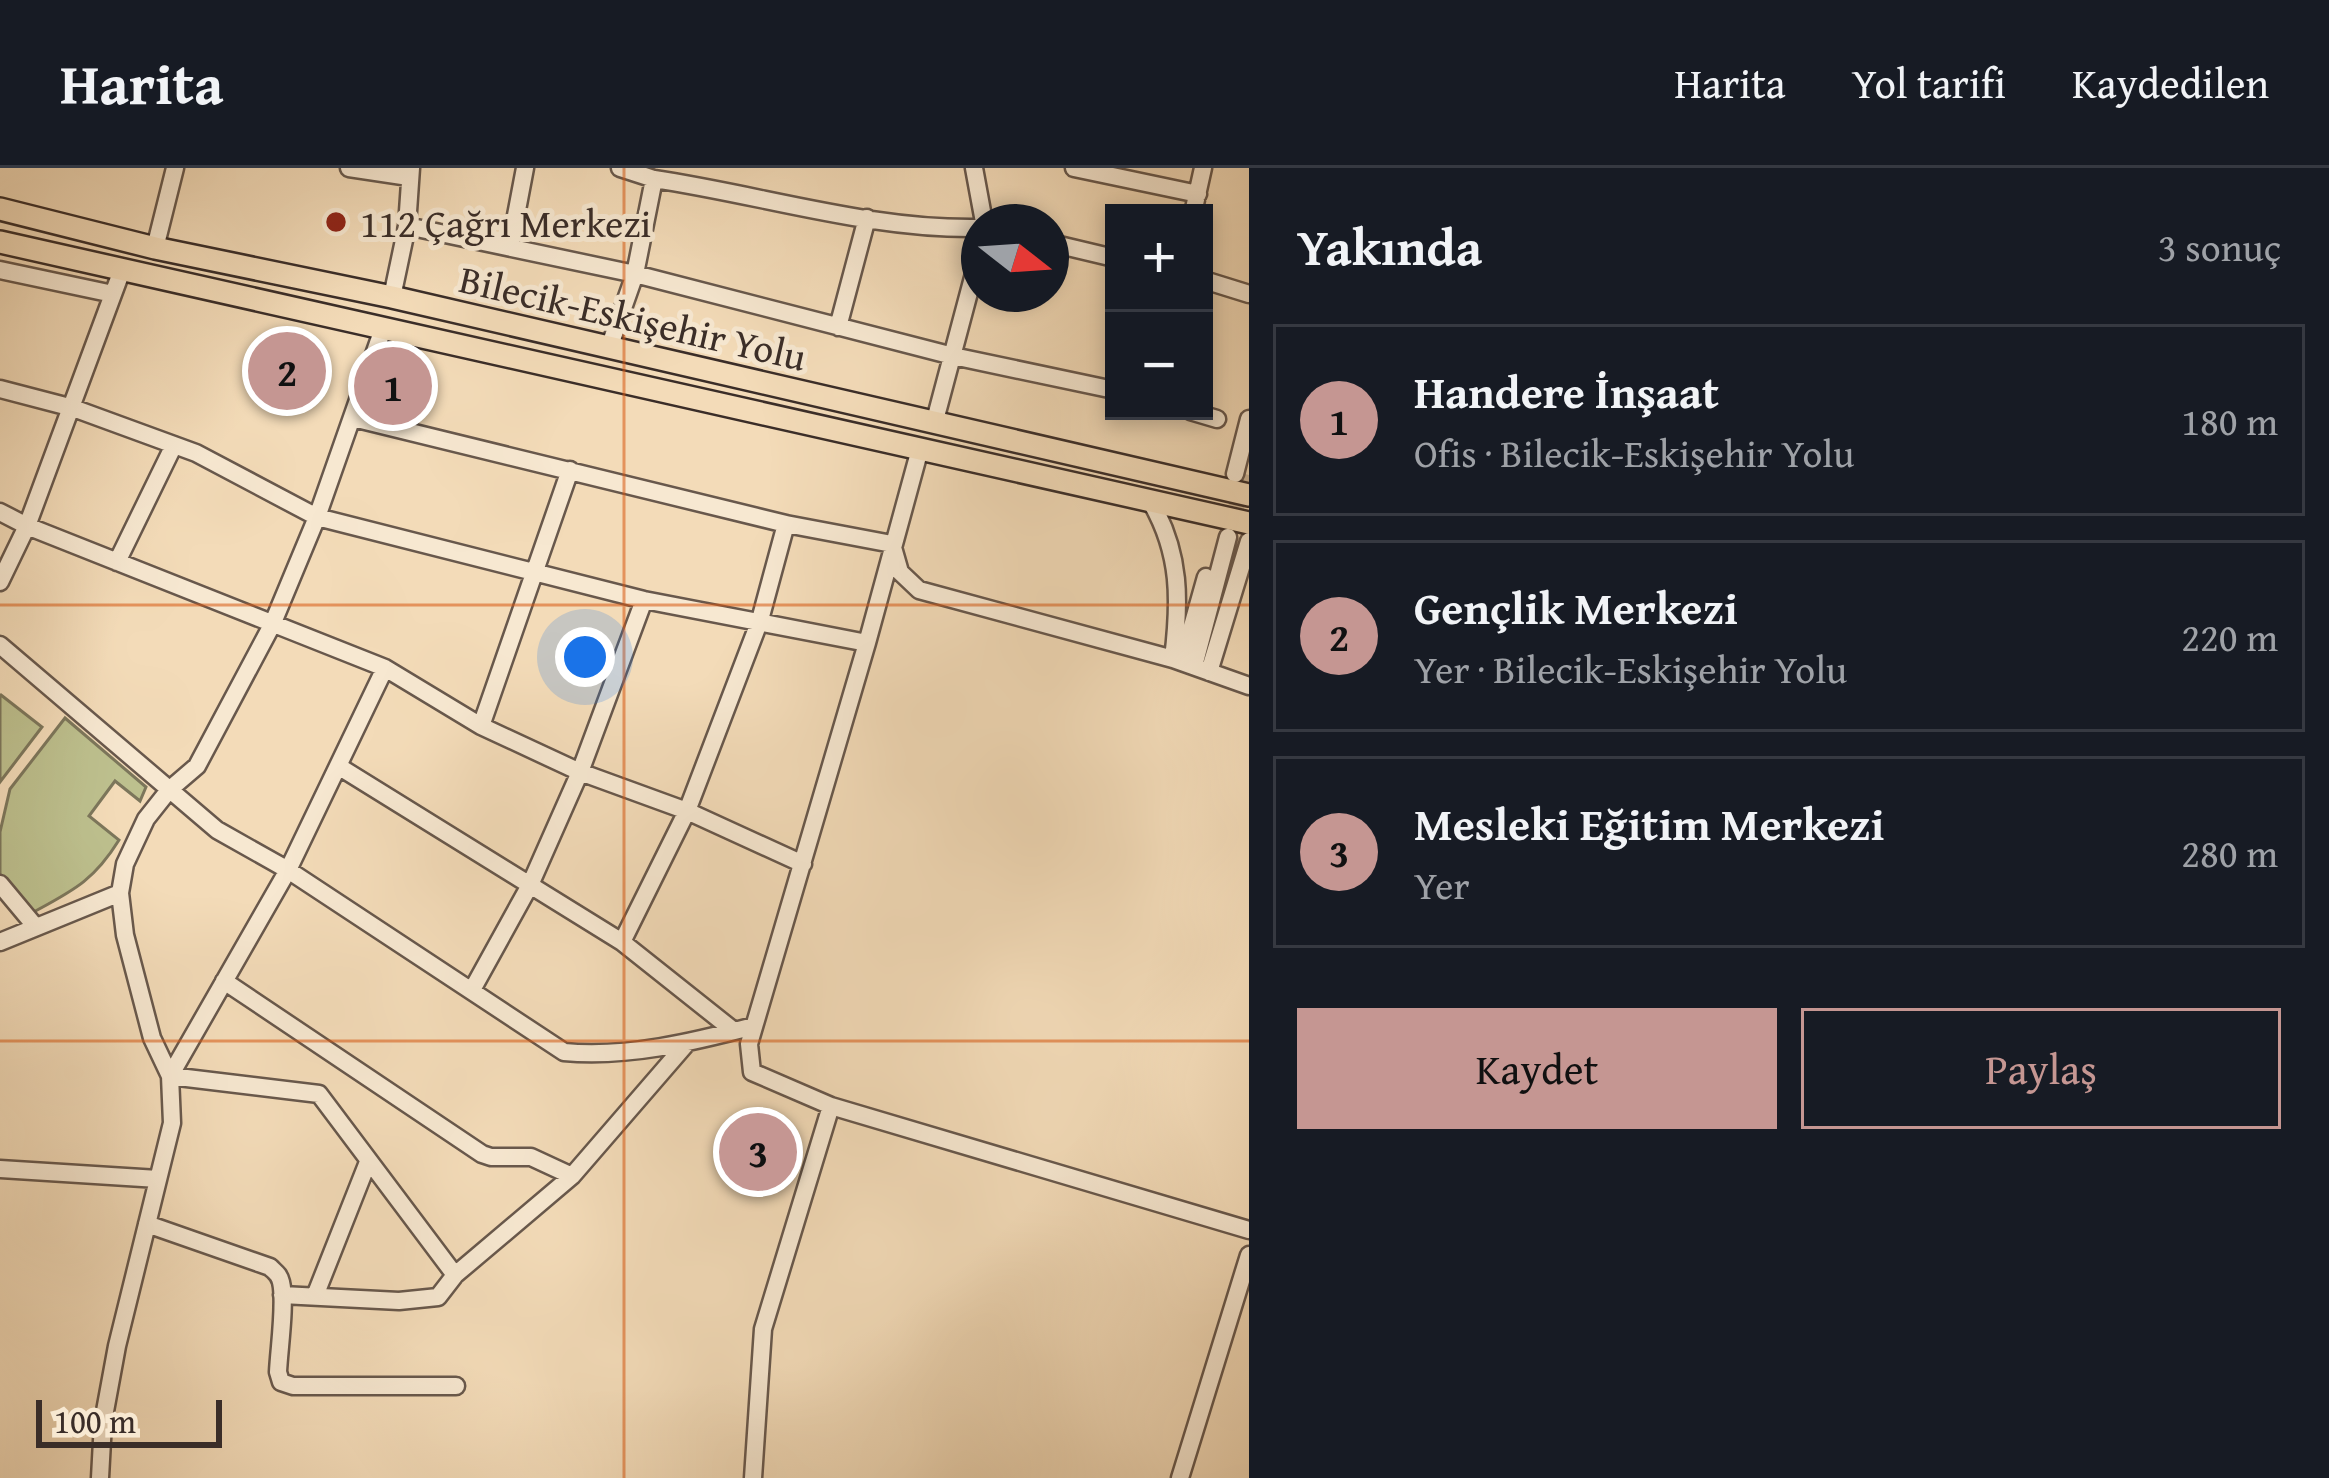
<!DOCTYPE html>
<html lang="tr">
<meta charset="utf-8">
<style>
body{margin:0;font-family:"Gentium Book Plus",serif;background:#242831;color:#f1f3f6}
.controls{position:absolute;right:36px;top:36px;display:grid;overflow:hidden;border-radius:0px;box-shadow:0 6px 18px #0003}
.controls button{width:108px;height:108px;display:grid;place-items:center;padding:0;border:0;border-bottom:3px solid #363941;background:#171b24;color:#f1f3f6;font:60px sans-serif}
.compass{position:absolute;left:961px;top:36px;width:108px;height:108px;border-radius:50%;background:#171b24;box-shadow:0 6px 18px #0003;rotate:107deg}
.scale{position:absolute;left:36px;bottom:30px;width:186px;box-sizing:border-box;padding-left:12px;border:6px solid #3a2d28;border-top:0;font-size:33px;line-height:42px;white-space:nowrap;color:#3a2d28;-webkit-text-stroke:9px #f7e8d1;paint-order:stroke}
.you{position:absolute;left:585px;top:489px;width:42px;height:42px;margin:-30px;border:9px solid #fff;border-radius:50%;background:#1a73e8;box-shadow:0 0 0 18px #1a73e833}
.badge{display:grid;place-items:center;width:78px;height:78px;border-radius:50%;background:#c59692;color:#111;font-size:39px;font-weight:700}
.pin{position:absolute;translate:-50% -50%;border:6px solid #fff;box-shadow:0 3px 12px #0006}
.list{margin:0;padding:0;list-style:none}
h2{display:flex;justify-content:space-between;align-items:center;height:156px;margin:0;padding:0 48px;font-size:51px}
h2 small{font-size:39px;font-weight:400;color:#9ea1a6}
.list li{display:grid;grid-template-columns:78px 1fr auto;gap:36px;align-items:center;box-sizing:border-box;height:192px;margin:0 24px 24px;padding:0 24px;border:3px solid #363941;border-radius:0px}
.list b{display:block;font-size:45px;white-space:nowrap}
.list p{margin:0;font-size:39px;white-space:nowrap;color:#9ea1a6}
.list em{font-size:39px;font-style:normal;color:#9ea1a6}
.actions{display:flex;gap:24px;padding:36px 48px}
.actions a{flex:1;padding:27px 0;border:3px solid #c59692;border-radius:0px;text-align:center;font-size:42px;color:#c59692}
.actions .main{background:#c59692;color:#111}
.map{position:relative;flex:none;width:1249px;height:1310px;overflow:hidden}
header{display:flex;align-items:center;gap:72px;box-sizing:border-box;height:168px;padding:0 60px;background:#171b24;border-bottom:3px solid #363941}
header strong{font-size:57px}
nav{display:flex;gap:66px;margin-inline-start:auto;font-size:42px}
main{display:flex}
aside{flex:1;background:#171b24}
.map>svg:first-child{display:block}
.green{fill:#bdc08e;stroke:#7c765b;stroke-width:3}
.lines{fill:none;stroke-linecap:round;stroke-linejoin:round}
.minor-tunnel{stroke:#ceb89b;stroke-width:16;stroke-dasharray:16 8;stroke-linecap:butt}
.minor-casing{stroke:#68584c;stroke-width:21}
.major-casing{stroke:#3a2d28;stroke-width:26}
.minor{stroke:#f7e8d1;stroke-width:16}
.major{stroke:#f3dbb8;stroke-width:21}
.grid{fill:none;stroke:#d7550f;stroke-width:3;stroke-opacity:0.55}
.poi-dot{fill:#8f2418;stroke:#f7e8d1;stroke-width:4.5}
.labels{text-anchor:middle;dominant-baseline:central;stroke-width:10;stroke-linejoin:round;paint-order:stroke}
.poi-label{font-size:39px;fill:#3a2d28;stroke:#f7e8d1;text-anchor:start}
.street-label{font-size:39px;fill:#3a2d28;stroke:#f7e8d1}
</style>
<header>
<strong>Harita</strong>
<nav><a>Harita</a><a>Yol tarifi</a><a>Kaydedilen</a></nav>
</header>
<main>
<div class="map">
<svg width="1249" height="1310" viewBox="0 0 1249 1310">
<rect width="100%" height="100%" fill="#f3dbb8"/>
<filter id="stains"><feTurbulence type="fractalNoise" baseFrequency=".00167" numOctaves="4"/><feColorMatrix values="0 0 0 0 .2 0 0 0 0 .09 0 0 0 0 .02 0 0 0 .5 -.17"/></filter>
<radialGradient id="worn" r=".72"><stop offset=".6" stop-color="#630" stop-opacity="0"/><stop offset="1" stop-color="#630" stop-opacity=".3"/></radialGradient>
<path class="green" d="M1,527l41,32 -42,55v-86z
M65,550l81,69 -6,14 -25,-20 -26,35 30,24c-26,42 -47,51 -89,74l-30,-39v-43l10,-43z"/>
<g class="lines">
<path class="minor-tunnel" d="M1230,362l15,-56"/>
<defs>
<path id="minor" d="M349,0l60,9
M620,0l34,11c108,16 216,51 325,49
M974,0l10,54
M1074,0l124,26
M1193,45l10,-45
M407,58l228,48 318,82 161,34
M1051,75l63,15
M510,79l15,-79
M155,80l20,-80
M0,102l113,24
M1204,112l45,14
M392,129l15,-71 4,-58
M838,159l29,-109
M609,180l26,-74 19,-95
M0,221l73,19 123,45 121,64 327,83 223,43
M1190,243l27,8
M353,250l433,106 106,20 8,28 19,18 254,69 76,27
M934,256l45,-169
M920,281l-53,194 -118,401 3,28 79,34 418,124
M1235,306l14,-55
M1151,334c30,52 29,99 22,157
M0,344l27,14 358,142 96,58 99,46 107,39 116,53
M117,394l57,-117
M0,414l27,-56 95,-256
M0,477l217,185 71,40 276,182c63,6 129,-10 190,-26
M1182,494l24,-85
M1194,498l34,-129
M385,500l-97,202 -118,206 149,18 136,181 117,-99 115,-133
M1209,504l40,-131
M481,558l89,-256
M338,598l284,176 112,89
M0,716l35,42
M0,774l120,-49
M622,774l65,-131 73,-191 26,-96
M224,813l258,173 9,3h40l41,19
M472,822l58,-105 50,-113 64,-172
M0,1001l158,10
M147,1056l123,43c6,6 9,7 11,15 5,21 -2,67 -3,90l3,10 12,4h163
M282,1127l117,6 39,-4 17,-22
M315,1128l53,-134
M100,1310l3,-56 14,-76 55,-223 -2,-47 -18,-38 -27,-103 -5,-42 5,-29 21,-45 23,-29 28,-24 75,-141 45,-108 66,-188
M753,1310l10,-149 68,-223
M1180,1310l69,-223"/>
<path id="major" d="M0,41l155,39 237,49 857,198
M0,74l1249,281"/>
</defs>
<use href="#minor" class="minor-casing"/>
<use href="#major" class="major-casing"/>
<use href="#minor" class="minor"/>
<use href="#major" class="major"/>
</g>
<path class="grid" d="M624,0v1310M0,437h1249M0,873h1249"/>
<circle class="poi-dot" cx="336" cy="54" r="12"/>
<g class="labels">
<g class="poi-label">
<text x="360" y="54">112 Çağrı Merkezi</text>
</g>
<g class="street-label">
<text transform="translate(633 149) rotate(13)">Bilecik-Eskişehir Yolu</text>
</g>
</g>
<rect width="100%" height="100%" filter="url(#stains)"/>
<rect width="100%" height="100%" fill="url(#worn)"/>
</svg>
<div class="controls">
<button>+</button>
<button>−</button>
</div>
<svg class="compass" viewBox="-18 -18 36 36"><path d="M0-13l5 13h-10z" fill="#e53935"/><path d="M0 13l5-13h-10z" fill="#9ea1a6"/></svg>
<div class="scale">100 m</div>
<div class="you"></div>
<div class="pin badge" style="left:393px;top:218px">1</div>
<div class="pin badge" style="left:287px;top:203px">2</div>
<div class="pin badge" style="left:758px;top:984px">3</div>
</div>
<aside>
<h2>Yakında<small>3 sonuç</small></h2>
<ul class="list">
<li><span class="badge">1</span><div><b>Handere İnşaat</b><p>Ofis · Bilecik-Eskişehir Yolu</p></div><em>180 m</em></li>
<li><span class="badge">2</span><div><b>Gençlik Merkezi</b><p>Yer · Bilecik-Eskişehir Yolu</p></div><em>220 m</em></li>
<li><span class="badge">3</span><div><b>Mesleki Eğitim Merkezi</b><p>Yer</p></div><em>280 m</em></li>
</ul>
<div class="actions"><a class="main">Kaydet</a><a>Paylaş</a></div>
</aside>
</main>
